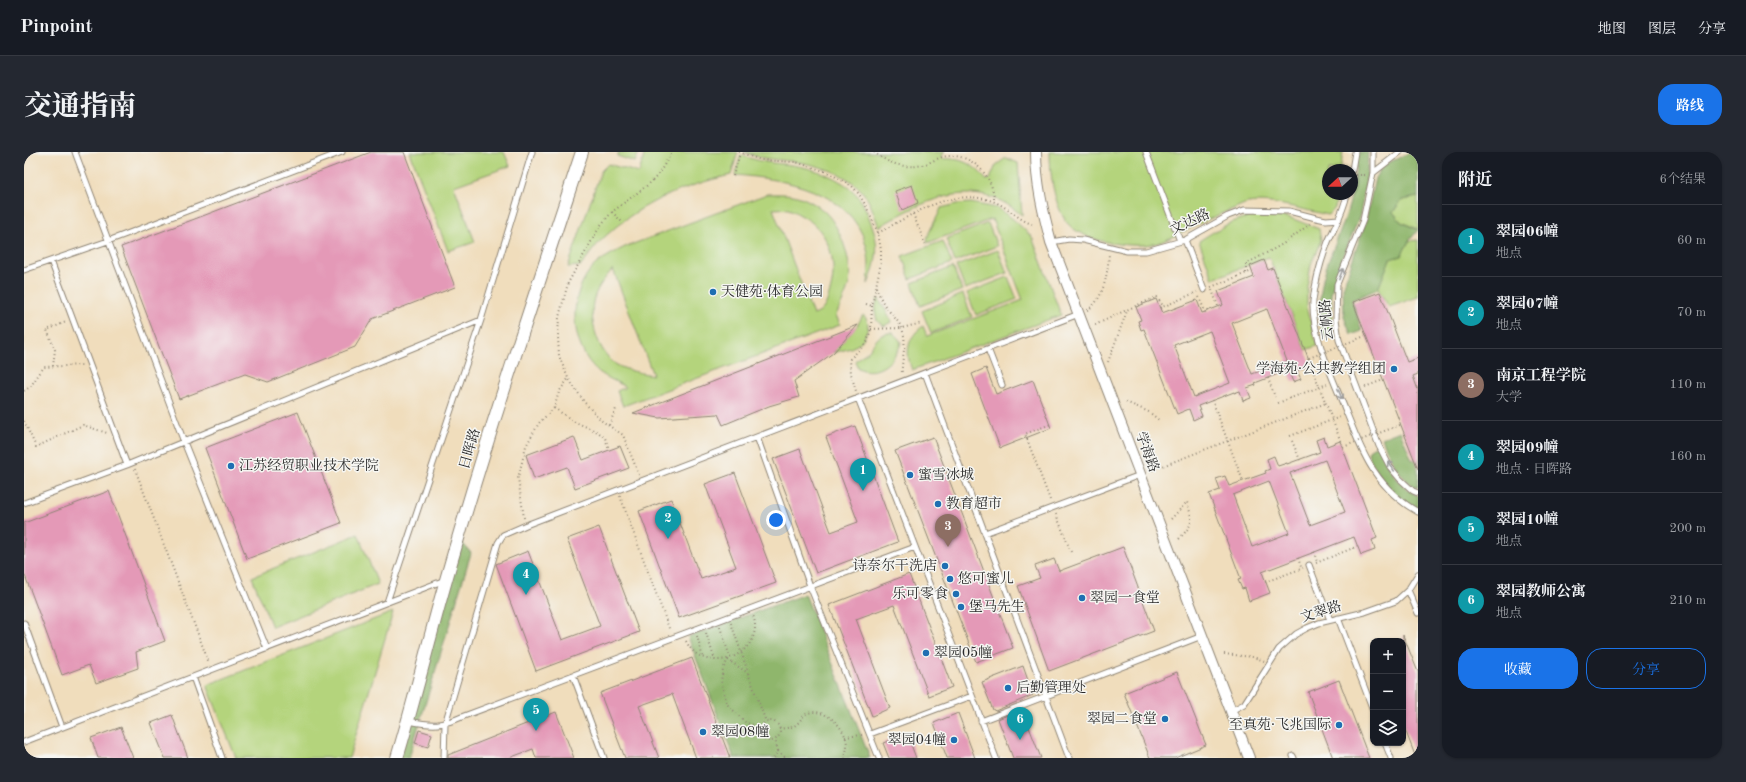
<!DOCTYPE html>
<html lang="zh">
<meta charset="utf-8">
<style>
body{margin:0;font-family:"Old Standard TT","Noto Serif SC",serif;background:#242831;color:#f1f3f6}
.controls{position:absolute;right:12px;bottom:12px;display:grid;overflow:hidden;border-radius:8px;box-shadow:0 1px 3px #0004}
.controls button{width:36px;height:36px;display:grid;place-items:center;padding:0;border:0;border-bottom:1px solid #363941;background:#171b24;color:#f1f3f6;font:20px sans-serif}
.compass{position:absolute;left:1298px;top:12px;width:36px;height:36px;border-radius:50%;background:#171b24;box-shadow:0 1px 3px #0004;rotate:249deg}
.you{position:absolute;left:752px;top:368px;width:14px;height:14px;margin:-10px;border:3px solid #fff;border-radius:50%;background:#1a73e8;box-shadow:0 0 0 6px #1a73e833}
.badge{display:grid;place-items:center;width:26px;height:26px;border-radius:50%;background:#1a73e8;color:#fff;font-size:13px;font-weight:700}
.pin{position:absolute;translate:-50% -33px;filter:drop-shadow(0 1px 2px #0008)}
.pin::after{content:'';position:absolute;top:21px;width:14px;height:12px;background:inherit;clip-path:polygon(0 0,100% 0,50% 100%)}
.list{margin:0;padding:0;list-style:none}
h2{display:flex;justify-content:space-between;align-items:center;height:52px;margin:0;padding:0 16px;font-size:17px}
h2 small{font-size:13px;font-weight:400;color:#9ea1a6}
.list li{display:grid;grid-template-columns:26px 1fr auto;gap:12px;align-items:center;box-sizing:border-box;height:72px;padding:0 16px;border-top:1px solid #363941}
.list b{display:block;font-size:15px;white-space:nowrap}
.list p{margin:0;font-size:13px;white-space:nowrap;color:#9ea1a6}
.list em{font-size:13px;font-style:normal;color:#9ea1a6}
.actions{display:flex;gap:8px;padding:12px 16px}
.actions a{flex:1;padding:9px 0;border:1px solid #1a73e8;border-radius:16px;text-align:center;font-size:14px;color:#1a73e8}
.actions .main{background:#1a73e8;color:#fff}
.icon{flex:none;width:22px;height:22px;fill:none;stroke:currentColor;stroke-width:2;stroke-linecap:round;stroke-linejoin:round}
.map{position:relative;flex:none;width:1394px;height:606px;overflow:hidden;border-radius:16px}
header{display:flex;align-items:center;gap:24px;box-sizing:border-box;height:56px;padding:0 20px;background:#171b24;border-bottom:1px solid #363941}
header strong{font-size:19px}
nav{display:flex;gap:22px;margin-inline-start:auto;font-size:14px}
.intro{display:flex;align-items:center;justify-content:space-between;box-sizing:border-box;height:96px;padding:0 24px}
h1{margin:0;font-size:28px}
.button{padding:10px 18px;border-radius:16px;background:#1a73e8;color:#fff;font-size:14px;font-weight:700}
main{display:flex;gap:24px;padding:0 24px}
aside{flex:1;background:#171b24;border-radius:16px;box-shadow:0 1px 3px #0004}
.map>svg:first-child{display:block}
.green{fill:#b4d47c;stroke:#708054;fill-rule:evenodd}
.forest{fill:#8fb66c;stroke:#5d704c}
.building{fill:#e499b7;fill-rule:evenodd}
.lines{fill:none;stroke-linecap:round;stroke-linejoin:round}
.service-casing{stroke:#8e8474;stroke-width:7}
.minor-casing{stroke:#8e8474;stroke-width:12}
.tertiary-casing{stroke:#8e8474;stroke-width:14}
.path{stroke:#8e8474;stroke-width:2;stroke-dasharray:1 3;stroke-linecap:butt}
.service{stroke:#fff;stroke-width:5}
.minor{stroke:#fff;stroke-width:10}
.tertiary{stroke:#fff;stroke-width:12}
.path-bridge{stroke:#8e8474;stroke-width:2;stroke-dasharray:1 3;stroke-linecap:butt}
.oneway{stroke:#a0a0a0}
.poi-dot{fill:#1f6fb2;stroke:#f6f6f2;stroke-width:1.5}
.labels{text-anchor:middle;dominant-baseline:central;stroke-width:3;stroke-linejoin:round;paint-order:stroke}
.street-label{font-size:14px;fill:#2b2b2b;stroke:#f6f6f2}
.poi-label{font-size:14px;fill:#2b2b2b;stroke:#f6f6f2;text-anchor:start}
</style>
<header>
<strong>Pinpoint</strong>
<nav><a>地图</a><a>图层</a><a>分享</a></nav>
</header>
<div class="intro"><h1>交通指南</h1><a class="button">路线</a></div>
<main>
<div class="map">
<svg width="1394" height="606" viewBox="0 0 1394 606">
<rect width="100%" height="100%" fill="#f6f6f2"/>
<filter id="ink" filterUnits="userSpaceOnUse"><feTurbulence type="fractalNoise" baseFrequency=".025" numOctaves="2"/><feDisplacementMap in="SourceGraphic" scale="8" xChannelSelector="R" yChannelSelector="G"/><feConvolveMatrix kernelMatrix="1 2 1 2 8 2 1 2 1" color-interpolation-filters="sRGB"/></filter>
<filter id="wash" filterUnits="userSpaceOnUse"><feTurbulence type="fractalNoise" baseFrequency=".012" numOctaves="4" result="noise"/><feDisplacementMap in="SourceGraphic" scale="16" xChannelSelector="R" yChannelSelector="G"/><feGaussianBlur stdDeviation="0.9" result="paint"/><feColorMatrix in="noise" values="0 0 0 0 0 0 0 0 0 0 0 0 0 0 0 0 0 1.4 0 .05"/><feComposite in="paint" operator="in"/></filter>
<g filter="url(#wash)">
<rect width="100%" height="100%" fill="#f0ddbc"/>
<path class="green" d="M386,0h94l6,14 -56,20 21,56 -27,9z
M595,0h20l-4,10 -18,-6z
M621,0h93l-7,23c-45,10 -89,27 -123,59 -11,9 -19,21 -27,32l-13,1 33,-96 7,-7 31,9z
M720,0h201l-4,3 1,4c18,-2 34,6 44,21l4,-1 6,-14 10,-7 12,5 4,52c-7,-5 -14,-11 -21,-14 -43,-19 -85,4 -122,26 -4,-10 -8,-24 -15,-33 -14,-21 -52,-31 -75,-33 -16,-2 -30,-2 -45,-9z
M1026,0h293l-3,18h-12v24h9l-2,14 -6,7c-24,-4 -57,-16 -81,-12 -5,1 -10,4 -15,6 -25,9 -47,23 -72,33 -23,8 -82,1 -96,-22 -12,-20 -15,-46 -15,-68z
M717,3c17,7 33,8 51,10 22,3 50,13 65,30 6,7 10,17 13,25 10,24 8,40 -2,64 1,-13 2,-26 -2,-39 -15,-55 -82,-66 -131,-70z
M743,42c10,0 23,-1 33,3 9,3 20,10 26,16 15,15 27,51 23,71 -3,11 -8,21 -13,31l4,10 -217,81 -6,-15 9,-4c-9,-5 -19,-9 -27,-15 -30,-25 -33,-81 -3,-108 9,-7 19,-12 29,-17zM749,57c5,0 11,-1 15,0 5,1 10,5 14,7 29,15 37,50 27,79 -3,10 -6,18 -16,20zM589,117l40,106c-12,-2 -25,-4 -36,-10 -19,-12 -29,-46 -23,-67 4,-12 11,-20 19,-29z
M1394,45v32l-17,-7 -8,-10 9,-12z
M947,51l26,5 16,11 19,18 29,78 -149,55c-7,-18 -5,-32 11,-44l4,10 96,-36 -31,-81 -65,24c0,-12 10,-23 14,-35l16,-4z
M1237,63l27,2 31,12 2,11 -10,24 -4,23v18l10,41 -12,4 -36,-93 -56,22 -14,-38c22,-14 36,-23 62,-26z
M964,71l9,23 -42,16 -9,-23z
M1394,88v57l-29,10 -11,-18 12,-31 11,-2 8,-15z
M919,89l9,22 -42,16 -8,-23z
M974,98l9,23 -42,16 -9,-23z
M929,115l9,23 -42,16 -8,-23z
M984,125l9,22 -41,16 -9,-22z
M939,142l9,23 -41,16 -9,-22z
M853,147h2c3,7 11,16 12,23l-7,4 -7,-5 -2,-10z
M839,163c10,7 3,24 -6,30 -7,4 -17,6 -24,8l25,-29z
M869,181l6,6 2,4c-6,19 -24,34 -43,25l-3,-7c3,-4 9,-6 13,-10 8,-9 10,-19 25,-18z
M334,382l20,50 -106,43 -20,-50z
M369,460l-44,146h-113l-29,-73z"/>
<path class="forest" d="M1333,0h11l-1,23 -7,40 -25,62 -4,17 3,38 -5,5 -5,-1c-4,-6 -4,-16 -4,-24 -1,-39 12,-56 24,-91 8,-21 12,-46 13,-69z
M1387,0h7v45l-16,3 -9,12 8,10 17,8 -9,11 -8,15 -11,3 -12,30 -26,11 10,31 -11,4 -7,-18 -1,-29 23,-68 9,-42 4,-7 7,-7z
M1376,279l12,29 6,-2v30c-18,-8 -29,-32 -36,-50z
M1351,294l3,1c10,21 20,38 40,49v13c-23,-9 -42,-34 -50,-56l2,-4z
M435,387l12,14 -62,205h-12z
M781,442l65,164h-136l-46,-121z"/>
<g id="blocks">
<path class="building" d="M347,0h33l51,135 -83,32 -17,28 -87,35 -23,-8 -66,25 -58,-152z
M888,33l6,18 -16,7 -7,-19z
M1240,108l4,10 5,-2 38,97 -14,6 4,8 -8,3 -5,-12 -33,13 1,2 -9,3 4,10 -8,3 -3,-10 -6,2v-1l-36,14 4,10 -9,4 -4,-11 -12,5 -33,-85 -3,1 -3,-9 3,-1 -5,-13 20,-8 6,14 35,-13 5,13 21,-8 -5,-14 36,-14 -4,-11zM1243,157l20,52 -35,13 -20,-51zM1186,179l20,52 -36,14 -20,-52z
M1356,140l27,70 11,-4v16l-5,2 5,14v79l-65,-167z
M834,173l-25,28 -39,28 5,16 -30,9 -46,19 -5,-11 -59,4 -26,-5z
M962,216l10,26 37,-14 18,48 -51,20 -28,-74z
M274,260l43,111 -94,36 -42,-111z
M831,274l43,116 -82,31 -43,-114 27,-10 31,83 27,-10 -32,-85z
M550,285l9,23 37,-14 9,22 -54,20 -8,-21 -33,12 -8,-24z
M909,285l80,211 -37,14 -81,-211z
M1300,285l3,9 13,-5 37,97 -5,2 3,10 -14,5 -7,-18 -92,35 8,21 -21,8 -4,-13 -3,1 -4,-9 3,-1 -32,-85 11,-4 -4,-11 9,-3 4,10 37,-13 -1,-2 5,-2 -3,-10 7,-3 4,10 9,-3v1l33,-12 -4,-12zM1301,308l20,52 -35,13 -20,-52zM1245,329l20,52 -37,14 -19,-52z
M711,321l41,110 -97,35 -40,-107 32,-12 30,80 35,-12 -31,-83z
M85,339l56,150 -29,11 2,16 -42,15 -7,-18 -27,10 -38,-102v-50z
M575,375l40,105 -103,39 -40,-107 32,-13 34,89 38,-14 -33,-87z
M1099,395l31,84 -105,40 -31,-85 22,-8 -5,-12 19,-7 5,12z
M885,422l43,113 -23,9 -35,-91 -38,14 34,89 -18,8 -43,-111z
M1379,483l15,37v86h-2l-13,-34z
M668,506l38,100h-34l-24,-64 -33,12 20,52h-34l-25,-65z
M999,514l10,29 -38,16 -1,-1h-1l-11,-28z
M1153,520l29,73 -31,13h-25l-26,-65z
M1315,528l30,78h-36l-25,-66z
M998,557l19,49h-28l-15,-39z
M532,560l18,46h-38l-3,-9 -24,9h-61v-3z
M934,561l17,45h-28l-13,-35z
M148,563l16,43h-23l-14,-35z
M97,575l12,31h-35l-7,-20z
M395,578l13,4 -4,13 -13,-4z
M883,582l9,24h-27l-6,-15z"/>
</g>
</g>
<g filter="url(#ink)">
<use href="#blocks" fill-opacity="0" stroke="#8e8474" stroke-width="1"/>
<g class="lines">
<defs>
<path id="service" d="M51,0l109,290 83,207
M1122,0l34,89
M1349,0v21l-10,47 -26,64 -1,35 3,21 40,106 11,21 10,12 13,12 5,2
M1328,18l3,-18
M1349,21l27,-21
M1323,42c-3,17 -12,32 -19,48 -6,16 -13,41 -15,59 -2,33 22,82 34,113 8,19 15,40 27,57 12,18 26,31 44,41
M1161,88l19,50
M1027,90l18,-3 14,1 44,11h19l39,-11 43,-24 16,-6 45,1 27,7 10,2 13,-1
M27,109l76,204
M0,118l84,-29 234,-89
M457,168l51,-168
M964,197l14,36
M901,221l144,385
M834,246l138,360
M733,285l53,149 69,172
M0,351l103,-38 354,-145 -94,282
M961,381l155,-58
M1285,413l21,55
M1384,438l10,23
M1314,466l35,92
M0,471l38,104
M549,523l31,83
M169,525l29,81
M1207,559l13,-7 35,-55 17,-15 11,-6 12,-5 46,-11 31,-11 12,-11 10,-16
M385,569c24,5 33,5 55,-5l451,-169
M957,569l221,-85
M846,582l102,-38
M0,590l421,-162
M1361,591l6,15
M1269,604l1,2
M420,606l1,-34 53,-181 5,-8 23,-10 553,-211"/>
<path id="minor" d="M1012,0c0,30 7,60 15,90l198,516"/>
<path id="tertiary" d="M373,606c18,-59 32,-119 49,-178 41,-144 89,-286 136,-428"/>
</defs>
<use href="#service" class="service-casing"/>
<use href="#minor" class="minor-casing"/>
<use href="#tertiary" class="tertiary-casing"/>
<path class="path" d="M715,0l22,8 35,2 31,10 25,14 7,8 7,12 12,27 3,17v12l-9,44 -1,23 -4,13 -17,17 1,15 5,17
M850,0c14,12 33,18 52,12 7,-3 15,-8 23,-8 24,-2 46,22 45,46
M1332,23h10
M709,24l7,-23
M588,60l10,10
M889,62l12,30
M854,81c36,-19 74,-47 117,-31 14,6 24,18 37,22
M1222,121v-9l37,-20 27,-20
M852,135c3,7 6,15 10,20 7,10 16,16 18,29 2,12 -3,25 -2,38
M1187,135l41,-16
M1188,138l7,19
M1175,145l7,17
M842,152l6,2
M1136,156l37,-16
M1063,158c17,-9 21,-39 22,-57
M1071,173c21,-10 41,-20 62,-28l6,9
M847,177l31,-1 20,-5
M1084,210l19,-51
M29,214l2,-16 -8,-20 19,-8
M1244,226l7,19
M1341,235l18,-7
M0,239l6,-4 14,-20 39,-2
M1188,248l31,81
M1102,250l23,10 11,9
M1254,251l49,-19
M530,256l21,14 23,10 7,6 4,11
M0,269l12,26 47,-22 24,8
M585,273l7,-16
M1266,284l50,-19
M1268,289l8,19
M111,317l74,194
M1128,318l174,-67
M615,323l-16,-40 -21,-14 -17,-18 -17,-25 -9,-22 -1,-19 1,-20 9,-34 32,-57 12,-14 37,-28 9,-9 14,-23
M596,344l50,135
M1026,348l-25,-66 26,-10
M1032,362l15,38
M500,366l-6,-40 8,-32 13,-23 15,-15 5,-16 9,-13
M1147,367l16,-17
M1155,387c15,-16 14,-17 8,-37
M1290,400l3,10
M1274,406l3,9
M1292,411l42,-17
M1241,430l38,-14
M707,471l17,49
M696,475l10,30
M682,481l9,27
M673,484l6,22
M662,489c18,38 81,14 67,-26
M1200,502l29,3 11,4
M704,507l-5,10 -2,12 6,23 19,19 15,4
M704,508l20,13 18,49
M736 579a10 10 0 1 1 20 0a10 10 0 1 1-20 0Z
M755,577c6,-1 14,-1 18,-5 4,-4 6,-9 11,-11 17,-5 34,12 38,26 2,6 0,13 -1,19
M821,585l17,-2
M754,599l8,7
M750,606l4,-7 -3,-11"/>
<use href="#service" class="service"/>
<use href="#minor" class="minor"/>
<use href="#tertiary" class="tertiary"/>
<path class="path-bridge" d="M1284,206l35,89
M1285,206l56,-22
M1319,295l57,-22"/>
</g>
<defs><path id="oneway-shaft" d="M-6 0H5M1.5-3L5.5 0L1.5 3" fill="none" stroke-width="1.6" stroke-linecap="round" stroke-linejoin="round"/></defs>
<g class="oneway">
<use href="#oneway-shaft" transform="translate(1317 122) rotate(-69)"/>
<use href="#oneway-shaft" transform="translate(1316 242) rotate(68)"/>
<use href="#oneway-shaft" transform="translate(1367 314) rotate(-123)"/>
</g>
</g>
<g class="poi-dot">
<circle cx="689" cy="140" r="4"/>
<circle cx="1370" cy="217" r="4"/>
<circle cx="207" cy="314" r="4"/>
<circle cx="886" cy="323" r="4"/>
<circle cx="914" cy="352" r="4"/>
<circle cx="921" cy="414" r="4"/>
<circle cx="926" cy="427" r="4"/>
<circle cx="932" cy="442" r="4"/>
<circle cx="1058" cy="446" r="4"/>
<circle cx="937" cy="455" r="4"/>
<circle cx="902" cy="501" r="4"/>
<circle cx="984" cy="536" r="4"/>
<circle cx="1141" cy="567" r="4"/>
<circle cx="1315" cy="573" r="4"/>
<circle cx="679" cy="580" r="4"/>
<circle cx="930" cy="588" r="4"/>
</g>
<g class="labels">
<g class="street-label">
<text transform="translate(1166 70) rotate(-25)">文达路</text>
<text transform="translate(1303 168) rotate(-95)">云帆路</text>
<text transform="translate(446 297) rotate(-74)">日晖路</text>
<text transform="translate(1123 300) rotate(70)">学海路</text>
<text transform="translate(1297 460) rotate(-18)">文翠路</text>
</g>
<g class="poi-label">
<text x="697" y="140">天健苑·体育公园</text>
<text x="1362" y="217" text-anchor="end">学海苑·公共教学组团</text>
<text x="215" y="314">江苏经贸职业技术学院</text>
<text x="894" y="323">蜜雪冰城</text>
<text x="922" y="352">教育超市</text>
<text x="913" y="414" text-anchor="end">诗奈尔干洗店</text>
<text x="934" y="427">悠可蜜儿</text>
<text x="924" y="442" text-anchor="end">乐可零食</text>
<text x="1066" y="446">翠园一食堂</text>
<text x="945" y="455">堡马先生</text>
<text x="910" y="501">翠园05幢</text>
<text x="992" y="536">后勤管理处</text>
<text x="1133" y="567" text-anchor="end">翠园二食堂</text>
<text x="1307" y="573" text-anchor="end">至真苑·飞兆国际</text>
<text x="687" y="580">翠园08幢</text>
<text x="922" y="588" text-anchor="end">翠园04幢</text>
</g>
</g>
</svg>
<div class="controls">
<button>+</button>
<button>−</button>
<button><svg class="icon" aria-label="layers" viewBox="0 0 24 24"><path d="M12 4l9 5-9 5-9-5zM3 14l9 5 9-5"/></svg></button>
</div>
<svg class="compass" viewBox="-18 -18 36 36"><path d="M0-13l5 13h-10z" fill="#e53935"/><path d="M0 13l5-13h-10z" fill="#9ea1a6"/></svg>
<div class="you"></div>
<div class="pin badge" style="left:839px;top:339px;background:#0f9aa8">1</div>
<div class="pin badge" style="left:644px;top:387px;background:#0f9aa8">2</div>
<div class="pin badge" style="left:924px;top:395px;background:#8d6e63">3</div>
<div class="pin badge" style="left:502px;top:443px;background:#0f9aa8">4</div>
<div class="pin badge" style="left:512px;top:579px;background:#0f9aa8">5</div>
<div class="pin badge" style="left:996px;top:588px;background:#0f9aa8">6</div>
</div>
<aside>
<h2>附近<small>6个结果</small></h2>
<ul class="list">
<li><span class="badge" style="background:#0f9aa8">1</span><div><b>翠园06幢</b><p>地点</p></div><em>60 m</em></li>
<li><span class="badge" style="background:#0f9aa8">2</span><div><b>翠园07幢</b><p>地点</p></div><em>70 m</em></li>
<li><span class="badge" style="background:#8d6e63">3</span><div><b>南京工程学院</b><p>大学</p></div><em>110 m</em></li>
<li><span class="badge" style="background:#0f9aa8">4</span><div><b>翠园09幢</b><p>地点 · 日晖路</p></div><em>160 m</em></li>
<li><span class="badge" style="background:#0f9aa8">5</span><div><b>翠园10幢</b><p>地点</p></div><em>200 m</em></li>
<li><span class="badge" style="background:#0f9aa8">6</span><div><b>翠园教师公寓</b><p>地点</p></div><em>210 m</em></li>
</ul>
<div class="actions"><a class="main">收藏</a><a>分享</a></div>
</aside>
</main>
